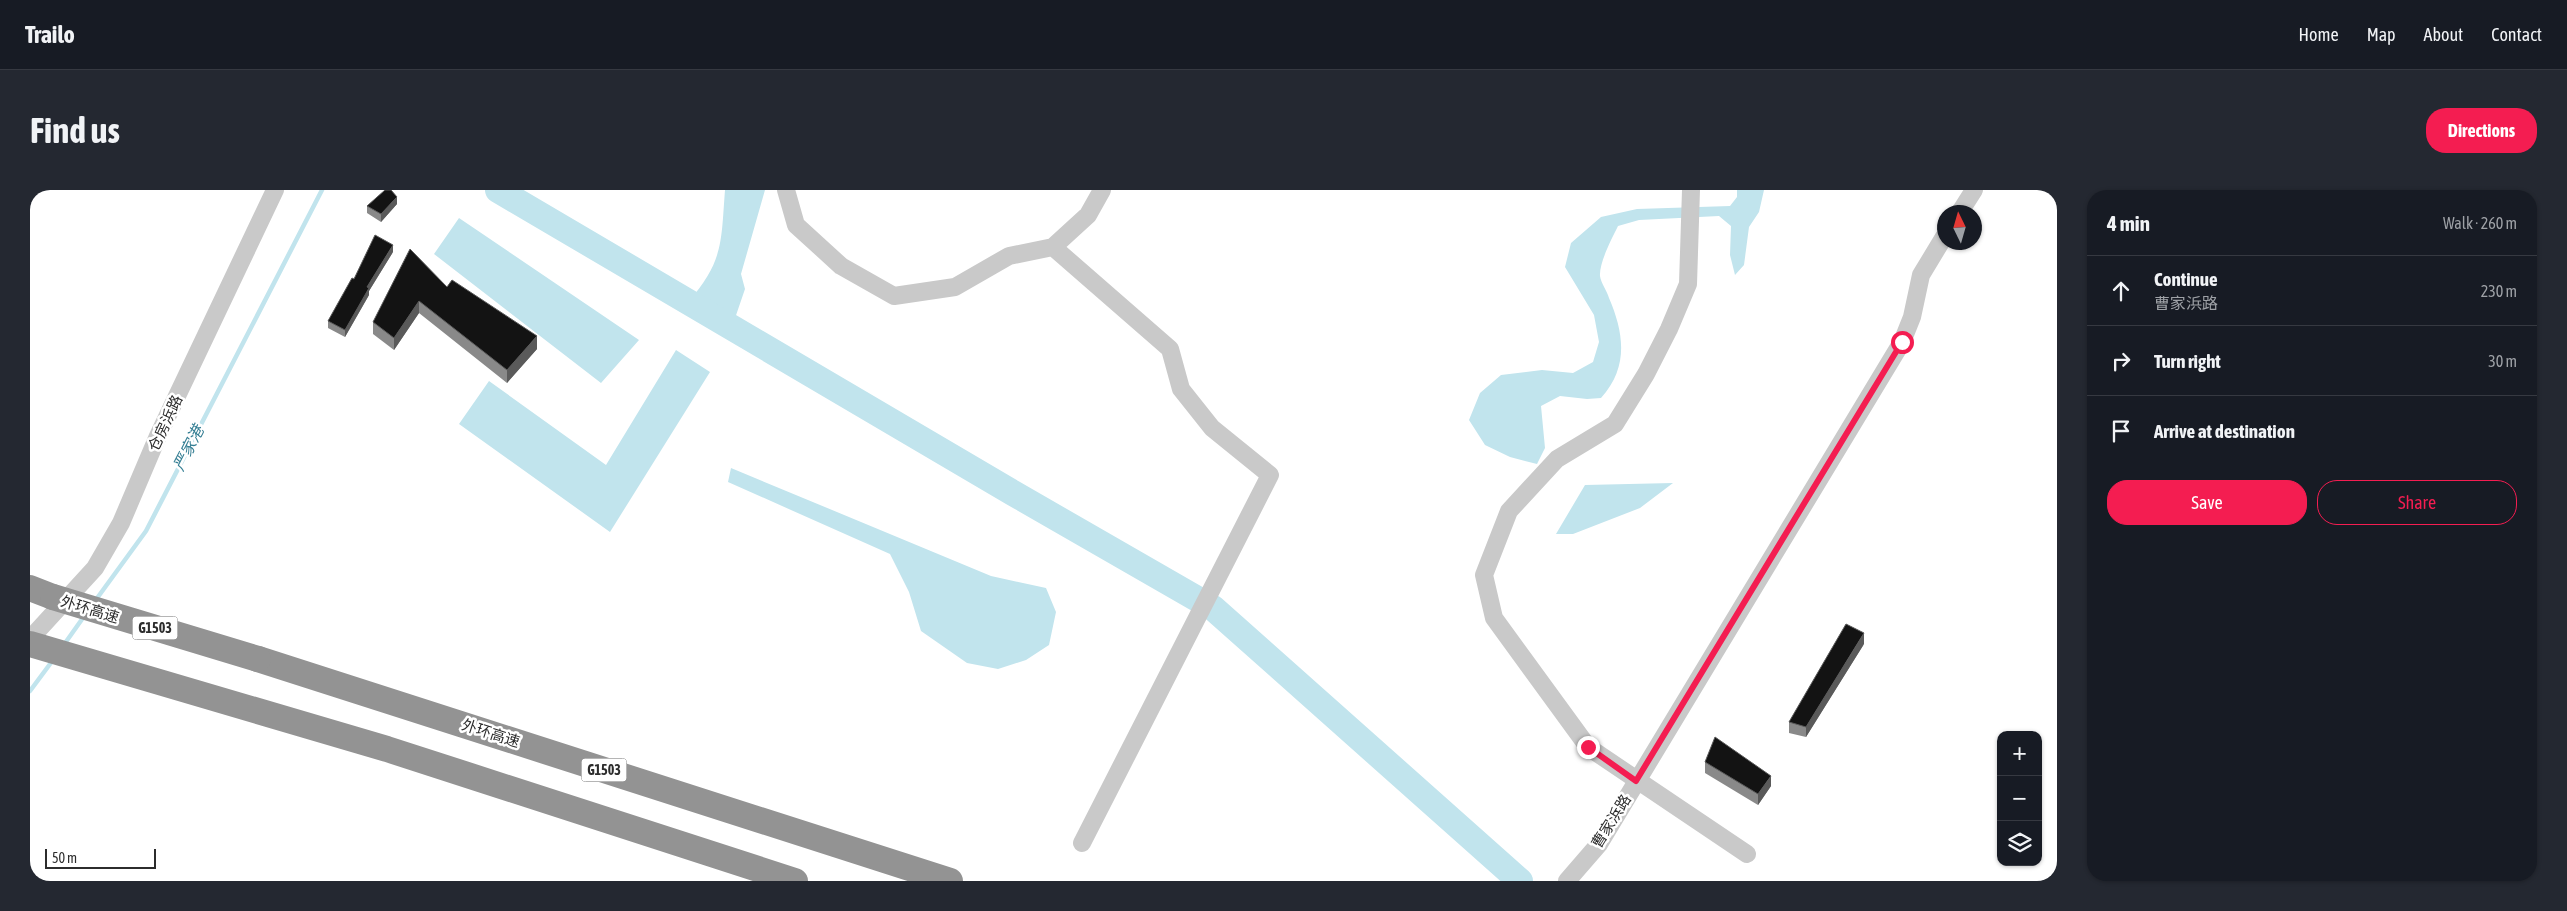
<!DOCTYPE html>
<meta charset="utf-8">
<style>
body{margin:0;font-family:"Asap Condensed","Noto Sans SC",sans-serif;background:#242831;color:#f1f3f6}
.controls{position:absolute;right:15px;bottom:15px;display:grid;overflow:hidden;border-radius:10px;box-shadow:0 1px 4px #0004}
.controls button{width:45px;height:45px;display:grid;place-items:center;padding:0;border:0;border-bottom:1px solid #363941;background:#171b24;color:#f1f3f6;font:25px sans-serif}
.compass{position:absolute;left:1907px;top:15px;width:45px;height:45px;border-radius:50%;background:#171b24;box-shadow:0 1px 4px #0004;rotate:355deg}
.scale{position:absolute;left:15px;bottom:12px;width:111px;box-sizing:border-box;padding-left:5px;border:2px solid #2c2c2c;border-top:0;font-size:14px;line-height:18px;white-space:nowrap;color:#2c2c2c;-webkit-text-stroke:4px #fff;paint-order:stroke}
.stop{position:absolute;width:15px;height:15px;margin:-11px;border:4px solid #f41d51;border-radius:50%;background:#fff}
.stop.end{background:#f41d51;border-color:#fff;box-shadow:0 1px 5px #0008}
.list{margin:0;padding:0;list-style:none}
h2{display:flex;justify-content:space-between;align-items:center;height:65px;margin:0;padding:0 20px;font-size:21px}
h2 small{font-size:16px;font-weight:400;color:#9ea1a6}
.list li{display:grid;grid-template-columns:32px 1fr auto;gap:15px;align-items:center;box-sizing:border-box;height:70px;padding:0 20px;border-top:1px solid #363941}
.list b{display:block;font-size:19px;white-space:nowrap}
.list p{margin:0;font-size:16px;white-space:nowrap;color:#9ea1a6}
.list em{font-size:16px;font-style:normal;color:#9ea1a6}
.actions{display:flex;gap:10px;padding:15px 20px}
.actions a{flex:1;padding:11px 0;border:1px solid #f41d51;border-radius:20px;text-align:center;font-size:18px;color:#f41d51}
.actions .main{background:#f41d51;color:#fff}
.icon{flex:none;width:28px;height:28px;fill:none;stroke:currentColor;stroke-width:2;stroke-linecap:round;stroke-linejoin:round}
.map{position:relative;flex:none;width:2027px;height:691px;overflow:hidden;border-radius:20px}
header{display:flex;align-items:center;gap:30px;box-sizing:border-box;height:70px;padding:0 25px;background:#171b24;border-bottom:1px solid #363941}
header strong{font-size:24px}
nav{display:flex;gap:28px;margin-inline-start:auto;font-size:18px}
.intro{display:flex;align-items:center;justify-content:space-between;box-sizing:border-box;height:120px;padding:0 30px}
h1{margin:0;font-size:35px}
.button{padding:12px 22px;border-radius:20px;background:#f41d51;color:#fff;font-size:18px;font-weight:700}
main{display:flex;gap:30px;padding:0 30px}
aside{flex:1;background:#171b24;border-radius:20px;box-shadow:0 1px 4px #0004}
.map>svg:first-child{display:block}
.water{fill:#c1e4ed}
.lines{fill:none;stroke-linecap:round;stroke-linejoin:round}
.stream{stroke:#c1e4ed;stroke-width:4.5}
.river{stroke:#c1e4ed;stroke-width:26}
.minor{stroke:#c9c9c9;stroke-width:18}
.highway{stroke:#939393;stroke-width:26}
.highway-bridge{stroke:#939393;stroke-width:26}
.wall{fill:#898989}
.shaded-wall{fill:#5a5a5a}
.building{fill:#131313;stroke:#5a5a5a}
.route{stroke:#f41d51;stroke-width:6}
.labels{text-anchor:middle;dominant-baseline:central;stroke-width:5;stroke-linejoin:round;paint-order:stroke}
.shield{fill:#fff;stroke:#6b6b6b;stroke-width:1}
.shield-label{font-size:14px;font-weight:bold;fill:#2c2c2c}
.street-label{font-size:15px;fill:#2c2c2c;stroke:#fff}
.water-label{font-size:16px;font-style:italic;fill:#347e93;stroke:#fff}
</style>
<header>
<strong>Trailo</strong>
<nav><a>Home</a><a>Map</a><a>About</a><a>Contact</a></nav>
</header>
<div class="intro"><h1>Find us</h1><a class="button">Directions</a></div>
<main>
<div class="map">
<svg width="2027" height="691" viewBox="0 0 2027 691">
<rect width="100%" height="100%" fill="#fff"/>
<path class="water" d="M695,0h40l-24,84 4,15 -13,38 -44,-25c36,-41 33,-60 37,-112z
M1707,0h27l-5,22 -10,15 -5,38 -9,10 -5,-20 1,-29 -12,-10 -80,4 -21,6c-6,12 -19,37 -18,50 1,7 7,15 9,22 15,35 20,69 -8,100l-14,1 -27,-3 -19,10 4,42 -8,16 -27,-7 -25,-12 -16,-25 11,-27 21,-18 41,-5 31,3 20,-11 6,-20 -5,-27 -29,-48 6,-24 30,-26 36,-8 93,-3 7,-9z
M429,28l180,122 -38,43 -167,-129z
M646,160l34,22 -100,160 -151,-108 30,-43 117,84z
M701,278l260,108 55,12 10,24 -7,33 -23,15 -28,9 -31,-6 -46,-32 -12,-39 -19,-38 -162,-72z
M1643,293l-33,25 -67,26h-17l29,-49z"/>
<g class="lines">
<path class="stream" d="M65,411l51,-70 176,-341
M33,456l22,-31
M0,501l23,-31"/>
<path class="river" d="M468,0l515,303 200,115 307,273"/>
<path class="minor" d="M756,0l10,35 45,41 53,30 61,-9 54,-31 44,-9 117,102 11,40 31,39 58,47 -188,368
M1661,0l-3,94 -19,45 -23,45 -31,50 -58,35 -48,52 -25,64 10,43 94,129 159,107
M1930,22l14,-22
M1023,57l35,-32 14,-25
M0,449l65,-71 26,-45 37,-87 117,-246
M1537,691l32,-37 303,-502 10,-25 9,-42 23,-38"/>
<path class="highway" d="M0,398l23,9
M0,454l357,105 408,132
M228,469l692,222"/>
<path class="highway-bridge" d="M23,407l205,62"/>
</g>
<path class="wall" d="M367,14l-16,18 -14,-9v-7z
M363,62l-24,39v4l-24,42 -17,-9v-7l26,-42z
M417,97l90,62 -30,34 -88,-70 -25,37 -21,-16v-12z
M1834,454l-58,93 -17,-4v-11z
M1675,572l66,24 -13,19 -53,-32z"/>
<path class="shaded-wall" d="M367,7v7l-16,18v-8z
M363,55v7l-24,39v4l-24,42v-7l22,-43z
M389,111v12l-25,37v-12z
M507,146v13l-30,34v-13z
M1834,443v11l-58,93v-10z
M1741,586v10l-13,19v-11z"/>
<path class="building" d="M355,0h6l6,7 -16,17 -14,-8z
M345,45l18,10 -26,42 2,1 -24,42 -17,-9 24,-43 2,1z
M380,59l37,38 5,-7 85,56 -30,34 -88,-69 -25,37 -21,-16z
M1816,434l18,9 -58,94 -17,-5z
M1685,547l56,39 -13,18 -53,-32z"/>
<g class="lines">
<path class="route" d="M1558,557l48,34 266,-439"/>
</g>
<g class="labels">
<g class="shield">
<rect x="102.5" y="426.5" width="45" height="23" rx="4"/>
<rect x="551.5" y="568.5" width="45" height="23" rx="4"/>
</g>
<g class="shield-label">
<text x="125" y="438">G1503</text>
<text x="574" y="580">G1503</text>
</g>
<g class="street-label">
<text transform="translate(135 233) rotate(-65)">仓房浜路</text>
<text transform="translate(60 419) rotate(17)">外环高速</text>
<text transform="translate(461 543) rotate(18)">外环高速</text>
<text transform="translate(1581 631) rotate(-58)">曹家浜路</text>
</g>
<g class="water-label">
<text transform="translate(158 258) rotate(-63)">严家港</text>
</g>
</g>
</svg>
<div class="controls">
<button>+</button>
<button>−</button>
<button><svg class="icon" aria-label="layers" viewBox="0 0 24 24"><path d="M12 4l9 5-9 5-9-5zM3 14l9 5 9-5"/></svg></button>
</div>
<svg class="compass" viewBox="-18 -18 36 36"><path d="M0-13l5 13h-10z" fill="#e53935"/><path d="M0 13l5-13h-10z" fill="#9ea1a6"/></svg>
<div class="scale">50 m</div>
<div class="stop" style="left:1872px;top:152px"></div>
<div class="stop end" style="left:1558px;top:557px"></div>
</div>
<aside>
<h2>4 min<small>Walk · 260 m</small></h2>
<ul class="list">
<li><svg class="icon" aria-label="ahead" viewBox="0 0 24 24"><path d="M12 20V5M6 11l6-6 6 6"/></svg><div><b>Continue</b><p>曹家浜路</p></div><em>230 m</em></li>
<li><svg class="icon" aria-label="right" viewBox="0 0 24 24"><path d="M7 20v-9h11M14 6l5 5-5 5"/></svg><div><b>Turn right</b></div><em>30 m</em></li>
<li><svg class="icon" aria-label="arrive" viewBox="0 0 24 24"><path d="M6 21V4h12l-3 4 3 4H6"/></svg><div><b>Arrive at destination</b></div></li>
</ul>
<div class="actions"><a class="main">Save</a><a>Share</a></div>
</aside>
</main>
